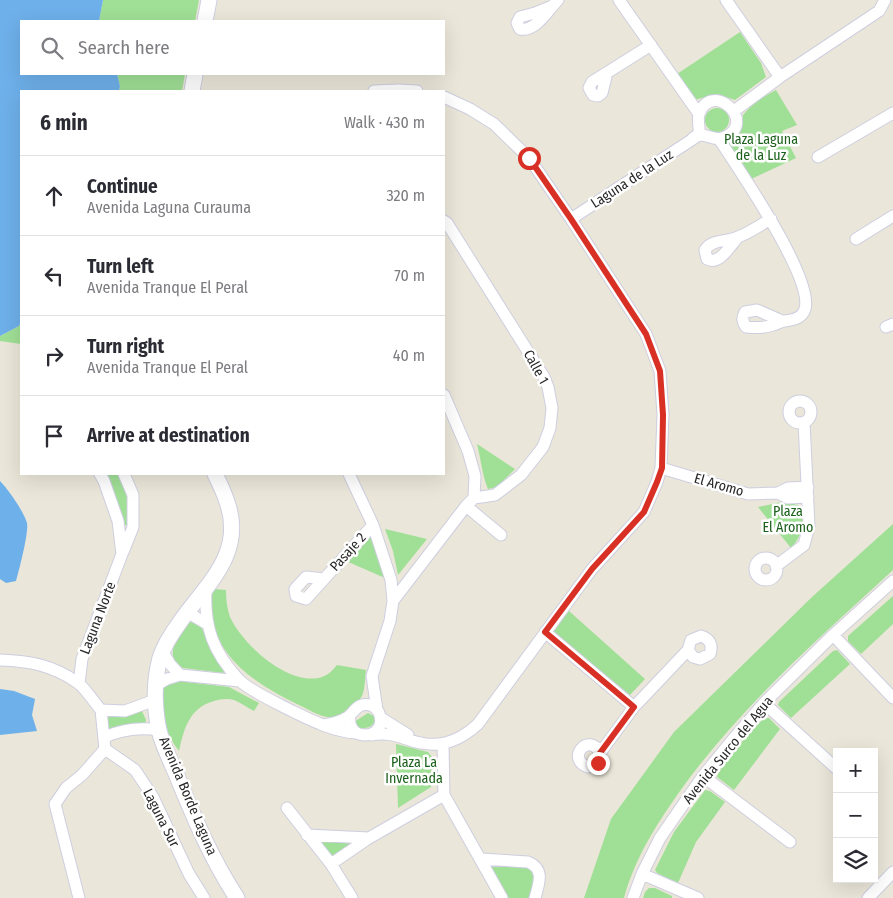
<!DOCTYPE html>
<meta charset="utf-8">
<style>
body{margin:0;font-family:"Fira Sans Condensed",sans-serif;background:#f7f7f7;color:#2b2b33}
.controls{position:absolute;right:15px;bottom:15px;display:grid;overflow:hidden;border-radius:0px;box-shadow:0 5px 20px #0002}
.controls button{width:45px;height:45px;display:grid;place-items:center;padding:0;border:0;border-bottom:1px solid #e1e1e2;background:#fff;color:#2b2b33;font:25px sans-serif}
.stop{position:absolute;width:15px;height:15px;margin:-11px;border:4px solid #d93025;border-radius:50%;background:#fff}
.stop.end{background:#d93025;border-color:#fff;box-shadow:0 1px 5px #0008}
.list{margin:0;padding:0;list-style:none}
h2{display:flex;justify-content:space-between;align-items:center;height:65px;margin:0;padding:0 20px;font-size:21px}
h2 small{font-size:16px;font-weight:400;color:#7c7c81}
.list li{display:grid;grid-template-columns:32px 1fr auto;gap:15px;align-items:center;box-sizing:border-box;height:80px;padding:0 20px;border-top:1px solid #e1e1e2}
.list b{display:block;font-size:19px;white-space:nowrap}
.list p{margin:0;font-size:16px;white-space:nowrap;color:#7c7c81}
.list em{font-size:16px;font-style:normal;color:#7c7c81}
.icon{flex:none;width:28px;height:28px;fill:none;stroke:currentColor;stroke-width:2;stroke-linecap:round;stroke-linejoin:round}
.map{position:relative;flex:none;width:893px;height:898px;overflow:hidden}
.search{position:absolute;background:#fff;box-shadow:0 5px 20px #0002;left:20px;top:20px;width:425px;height:55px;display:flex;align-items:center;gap:12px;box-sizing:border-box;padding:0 18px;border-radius:0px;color:#7c7c81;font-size:19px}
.panel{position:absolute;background:#fff;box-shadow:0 5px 20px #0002;left:20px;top:90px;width:425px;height:385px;border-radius:0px}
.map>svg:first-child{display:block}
.green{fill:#a0df96}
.water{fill:#6eb0ea}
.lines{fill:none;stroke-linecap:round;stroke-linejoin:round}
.minor-casing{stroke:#cecee0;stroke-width:13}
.tertiary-casing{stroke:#cecee0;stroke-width:17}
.minor{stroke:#fff;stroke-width:11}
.tertiary{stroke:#fff;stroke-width:15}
.route{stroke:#d93025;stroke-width:6}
.labels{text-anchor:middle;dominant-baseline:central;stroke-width:5;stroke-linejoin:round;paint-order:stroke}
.park-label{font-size:14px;fill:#1b601b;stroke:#fff}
.street-label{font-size:14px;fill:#272727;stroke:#fff}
</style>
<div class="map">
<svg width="893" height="898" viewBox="0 0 893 898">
<rect width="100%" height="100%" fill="#eae6d9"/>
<path class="green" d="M103,0h96l-4,21h-96z
M740,32l21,31 5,14 -31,23 -18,-6 -23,6 -17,-26z
M117,74h68l-3,17h-63l1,-5z
M776,90l21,35 -15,6 14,27 -47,22 -22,-34c12,-11 16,-14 16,-31l13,-14z
M705 120a12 12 0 1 1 24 0a12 12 0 1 1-24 0Z
M21,321v23l-21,-3v-5l19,-10z
M477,444l38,25 -18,18 -9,2c-6,-14 -7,-30 -11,-45z
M105,474h14l10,28 -1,23h-6z
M786,501l19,7c0,16 -3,28 -14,40l-33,-41z
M893,524v46c-75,69 -153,137 -213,221 -24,34 -45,67 -56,107h-40l27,-79 63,-87 138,-135z
M385,529l42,10 -29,36 -5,-24z
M370,532l15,46 -39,-17z
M214,589l12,1c0,10 1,18 4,27 13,28 59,70 92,60 6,-2 11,-7 15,-12l29,5c-1,8 -1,19 -4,26 -5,9 -18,18 -27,21 -13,2 -25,-7 -36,-12 -37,-18 -82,-44 -87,-90 -1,-10 -2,-16 2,-26z
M893,596v28l-32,30 -13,-13v-5z
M569,611l76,68 -15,16 -78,-64z
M190,622l10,3 25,46 -2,2 -40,-5c-21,-10 -5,-34 7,-46z
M837,650l13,14 -59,54 -13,-13 1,-3 54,-51z
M178,681l51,6 30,16 -5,8c-6,-3 -13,-8 -20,-11 -6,-2 -14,-1 -20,1 -25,7 -30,28 -35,50 -15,-19 -19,-42 -16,-66z
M142,711l4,9 -1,4 -36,5 -2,-10 3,-4z
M368,713l6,3 2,4c-5,9 -10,8 -19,8l-3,-6z
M764,718h5l11,11 -46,61 -17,-13 1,-4 21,-28z
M396,744l32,8 4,5 -1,30 -33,21z
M705,790l5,1 15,11 -29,40 -18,41 -21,-10 -2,-3 19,-38z
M319,840l30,1 2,5 -19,11z
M492,863l36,2 7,7 -4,26h-24l-17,-30z
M649,888h6l17,8v2h-29l2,-6z"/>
<path class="water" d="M0,0h103l-4,21h-78v53h96l3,12 -1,5h-98v230l-2,5 -19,10z
M0,481c8,8 24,31 27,42 2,9 -8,48 -11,58l-10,2 -6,-4z
M0,689l14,2 21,8 -3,16 5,16 -37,4z"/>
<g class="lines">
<defs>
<path id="minor" d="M619,0l80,114
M726,0l54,77
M552,6l-17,7 -15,4 -3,6 3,6c16,3 28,-19 38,-29
M607,73l-5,20 -4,3 -5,-1 -4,-7 3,-6 59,-37
M374,91l25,-1 18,1
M734,111l46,-34 99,-66 6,-11
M719,139c19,29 95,139 86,170 -3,10 -13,11 -21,12 -4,1 -7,3 -11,4 -8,3 -18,3 -27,2 -4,-6 -4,-9 -1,-15l12,-2 25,11
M818,157l75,-44
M571,219l128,-84c9,-1 16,7 26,2 33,-15 -13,-58 -26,-23 -2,7 1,13 0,20l-6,4
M738,237c-8,9 -19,29 -31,22l-2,-9c6,-11 23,-8 33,-13 11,-4 22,-12 33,-18
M856,239l37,-23
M886,327l7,-3
M444,395l24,56 7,25 -1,22
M789 412a11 11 0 1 1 22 0a11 11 0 1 1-22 0Z
M661,468l87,26 30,-1 10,-5 20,-1
M349,474l24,51 18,55 2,21 -3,20 -18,55 5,34
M778,493l10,5 20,-1
M466,506l35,29
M123,552l10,-25v-32l-9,-21
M755 569a11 11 0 1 1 22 0a11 11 0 1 1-22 0Z
M776,566l28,-21 5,-19 -5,-104
M324,579l-18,-2 -11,12 1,7 10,3 67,-74
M206,590c-2,37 7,62 33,90 11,11 38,23 53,31 21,10 40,20 64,22
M393,601l73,-95 8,-8 21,-3 26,-20 22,-28 7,-19 2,-20 -4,-21 -4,-10 -97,-154 -3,-2
M187,612l20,12
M545,632l89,75
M833,635l60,63
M162,650l8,14 10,11
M0,660c29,1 53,5 78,23 8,6 15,18 23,27
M79,684l3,-25 40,-105 -4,-33 -14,-40 -4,-7
M155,686l12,-7 13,-4 60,6
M764,703l73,66
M101,710l24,1 30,-11
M381,718l27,17
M322,725c9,-1 18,-3 26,-8 7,-6 10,-15 22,-12 5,2 9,6 10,11 6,24 -35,27 -30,-1
M371,735c22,-4 30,4 50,8 22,5 42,-5 57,-19l114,-155 52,-57 13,-30 4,-14 2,-53 -3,-44 -14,-37 -75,-115 -42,-61 -35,-34 -24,-15 -26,-12
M105,737c18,-8 34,-10 54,-7
M443,744l1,51 58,103
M105,749l30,21 18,27 36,77 15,24
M600,753c-11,-22 -35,6 -12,14l10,-4 2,-10 34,-46 54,-57 3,-10 10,-4c9,3 12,9 9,18l-10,5 -7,-2 -5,-7
M703,776l87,66
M287,808l44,56 21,34
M307,835l62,3
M481,859l47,3c17,7 11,21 7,36
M331,864l38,-26 75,-43
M642,874l56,24
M79,898l-24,-94 11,-16 16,-13 23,-26 -4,-39
M633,898l9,-24 18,-36 43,-62 31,-38 30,-35 69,-68 60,-54
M868,898l25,-26"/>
<path id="tertiary" d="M205,21l4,-21
M192,91l3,-17
M215,474c5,10 10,21 13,31 16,50 -23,81 -48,117 -8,11 -16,23 -20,36 -5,19 -6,41 -3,61 2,19 12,38 20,57 17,42 35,84 60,122"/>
</defs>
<use href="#minor" class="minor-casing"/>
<use href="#tertiary" class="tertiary-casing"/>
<use href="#minor" class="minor"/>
<use href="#tertiary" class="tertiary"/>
</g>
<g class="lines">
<path class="route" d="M529,158l42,61 75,115 14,37 3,44 -1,53 -5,14 -13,30 -52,57 -47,63 89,75 -34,46 -2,10"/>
</g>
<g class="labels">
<g class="park-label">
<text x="761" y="139">Plaza Laguna<tspan x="761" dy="16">de la Luz</tspan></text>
<text x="788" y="511">Plaza<tspan x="788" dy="16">El Aromo</tspan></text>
<text x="414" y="762">Plaza La<tspan x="414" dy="16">Invernada</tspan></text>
</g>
<g class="street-label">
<text transform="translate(632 179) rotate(-33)">Laguna de la Luz</text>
<text transform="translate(536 367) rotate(61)">Calle 1</text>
<text transform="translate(719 485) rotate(16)">El Aromo</text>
<text transform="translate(348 552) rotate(-48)">Pasaje 2</text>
<text transform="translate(98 618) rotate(-69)">Laguna Norte</text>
<text transform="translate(728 750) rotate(-51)">Avenida Surco del Agua</text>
<text transform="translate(188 796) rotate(67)">Avenida Borde Laguna</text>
<text transform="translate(161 818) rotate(63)">Laguna Sur</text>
</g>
</g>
</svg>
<div class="controls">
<button>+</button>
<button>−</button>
<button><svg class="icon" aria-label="layers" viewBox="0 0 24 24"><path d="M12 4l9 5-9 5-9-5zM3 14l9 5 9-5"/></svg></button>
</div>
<div class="stop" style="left:529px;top:158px"></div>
<div class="stop end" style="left:598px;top:763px"></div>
<div class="search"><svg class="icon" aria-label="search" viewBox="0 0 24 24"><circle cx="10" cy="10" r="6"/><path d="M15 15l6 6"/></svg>Search here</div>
<section class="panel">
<h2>6 min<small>Walk · 430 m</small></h2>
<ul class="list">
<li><svg class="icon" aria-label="ahead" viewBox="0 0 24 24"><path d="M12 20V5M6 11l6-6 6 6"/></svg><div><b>Continue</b><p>Avenida Laguna Curauma</p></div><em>320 m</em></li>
<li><svg class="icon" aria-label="left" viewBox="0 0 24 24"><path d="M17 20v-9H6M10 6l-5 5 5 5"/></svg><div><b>Turn left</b><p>Avenida Tranque El Peral</p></div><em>70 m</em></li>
<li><svg class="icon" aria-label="right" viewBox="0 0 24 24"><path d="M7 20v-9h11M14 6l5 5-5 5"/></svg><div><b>Turn right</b><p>Avenida Tranque El Peral</p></div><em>40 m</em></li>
<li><svg class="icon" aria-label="arrive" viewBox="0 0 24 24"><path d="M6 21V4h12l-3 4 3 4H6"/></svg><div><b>Arrive at destination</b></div></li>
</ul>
</section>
</div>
